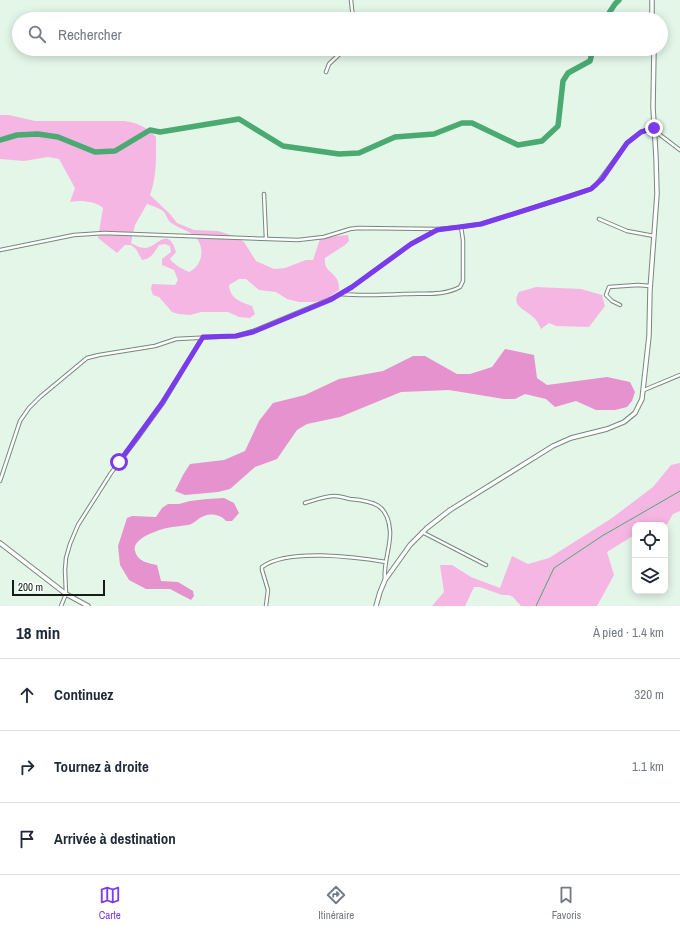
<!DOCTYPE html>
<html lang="fr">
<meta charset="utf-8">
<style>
body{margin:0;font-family:"Archivo Narrow",sans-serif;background:#f2f2f3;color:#1f2937}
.controls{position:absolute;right:12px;bottom:12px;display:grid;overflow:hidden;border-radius:8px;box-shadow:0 2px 10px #0003}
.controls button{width:36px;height:36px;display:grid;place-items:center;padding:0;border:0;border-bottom:1px solid #e0e1e3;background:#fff;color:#1f2937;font:20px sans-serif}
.scale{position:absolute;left:12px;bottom:10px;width:93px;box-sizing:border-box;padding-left:4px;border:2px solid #161d18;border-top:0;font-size:11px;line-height:14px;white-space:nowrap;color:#161d18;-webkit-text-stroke:3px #fbfffc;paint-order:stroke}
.stop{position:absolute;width:12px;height:12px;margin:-9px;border:3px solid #7c3aed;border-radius:50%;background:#fff}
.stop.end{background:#7c3aed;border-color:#fff;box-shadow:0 1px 4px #0008}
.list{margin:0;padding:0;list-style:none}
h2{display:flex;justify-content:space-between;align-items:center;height:52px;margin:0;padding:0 16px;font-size:17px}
h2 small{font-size:13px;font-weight:400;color:#747a83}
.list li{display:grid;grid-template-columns:26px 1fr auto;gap:12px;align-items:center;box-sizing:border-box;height:72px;padding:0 16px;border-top:1px solid #e0e1e3}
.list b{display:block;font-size:15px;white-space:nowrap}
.list em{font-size:13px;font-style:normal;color:#747a83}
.icon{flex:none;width:22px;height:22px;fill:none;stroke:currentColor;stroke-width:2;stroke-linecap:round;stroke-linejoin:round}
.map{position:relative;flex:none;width:680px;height:606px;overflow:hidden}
.search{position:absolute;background:#fff;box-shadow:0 2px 10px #0003;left:12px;right:12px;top:12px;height:44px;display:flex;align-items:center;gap:10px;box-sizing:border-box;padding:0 14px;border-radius:22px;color:#747a83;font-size:15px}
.sheet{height:268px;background:#fff}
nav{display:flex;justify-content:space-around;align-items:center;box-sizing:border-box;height:56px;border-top:1px solid #e0e1e3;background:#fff;font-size:11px;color:#747a83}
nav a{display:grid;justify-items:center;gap:2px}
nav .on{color:#7c3aed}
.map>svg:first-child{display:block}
.green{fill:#f6b6e3;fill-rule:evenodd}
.forest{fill:#e592ce}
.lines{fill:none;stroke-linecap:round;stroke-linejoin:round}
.stream{stroke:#4aaa72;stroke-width:1}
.river{stroke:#4aaa72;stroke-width:5.5}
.street-casing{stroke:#76887b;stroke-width:4.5}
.secondary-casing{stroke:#76887b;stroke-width:5.5}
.street{stroke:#fff;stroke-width:2.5}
.secondary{stroke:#fff;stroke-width:3.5}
.route{stroke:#7c3aed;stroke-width:5}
</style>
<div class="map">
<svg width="680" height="606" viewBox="0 0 680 606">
<rect width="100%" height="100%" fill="#e3f6e8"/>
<path class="green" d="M0,115h9l26,6h89c13,2 22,5 32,16 0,20 1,39 -6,58l20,19 7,9 17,7 24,1 16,5 10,6 12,19 18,8 11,-1 21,-8h7l7,-21 5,-2 23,-2 1,6 -4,4 -20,13c-2,17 15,12 14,32l-14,10 -12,2h-14l-12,-3 -11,-7 -17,-2 -13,-11h-7l-10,6c1,14 12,17 23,21l3,8 -5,4 -11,-1 -11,-5h-27l-11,3 -12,-1 -6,-2 -13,-15 -6,-2 -2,-6 1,-5 23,1 3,-5 -4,-10 -12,-5v-6l9,-7 -1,-6 -5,-2 -6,1c-5,8 -8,14 -17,15l-6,-11 -5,-4h-6l-8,8 -19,-15 5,-30c-8,-7 -23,-8 -33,-6l5,-14 -16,-29 -11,-2 -24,4 -24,-2zM147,204c5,2 13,4 17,8 3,4 4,10 9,12 6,4 13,6 19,10 14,10 12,31 -3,38 -5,-2 -16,-8 -19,-13l6,-7c-8,-27 -19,-5 -30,-4 -5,0 -10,-2 -15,-5l4,-18z
M536,287l45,2 21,6 3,11 -16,21 -33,-1 -7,-3 -8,6c-2,-4 -4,-9 -8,-12 -8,-8 -23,-11 -14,-25z
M680,463v48l-7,3 -8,14v-3h-30v11l-4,1 -24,15 7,23 -17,31h-76l-8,-9 -4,-2h-7l-22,-8h-6l-9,19h-33l12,-14 -4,-27h12l19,12 29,11 12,-32 16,8 21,-6 63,-40 41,-31 18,-22z"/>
<path class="forest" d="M505,349l29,6 3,23 10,7 60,-8 23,5 5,10 -3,9 -5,6 -12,3h-19l-20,-9 -21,6 -9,-8 -21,-5 -10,5h-11l-55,-9 -48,2 -61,25 -33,7 -10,6 -20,29 -22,8 -25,22 -12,3 -33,3 -10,-4 8,-16 7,-11 34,-4 21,-9 14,-30 14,-18 32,-8 34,-16 44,-8 30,-15h12l32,18h13l22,-7z
M224,498l10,5 5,10 -7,8h-6c-5,-6 -14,-8 -22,-5 -6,2 -10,8 -16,9 -5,1 -10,1 -15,2 -11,1 -42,11 -38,24 3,11 13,12 22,14l4,16 17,1 15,9 1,5 -3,4 -21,-11h-24l-17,-9 -9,-15 -2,-19 9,-28 5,-2 24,1 6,-9 6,-4h11l11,-3 17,-2z"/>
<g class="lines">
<path class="stream" d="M536,606l18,-38 48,-32 78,-45"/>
<path class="river" d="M605,19l10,-15 4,-4
M0,140l17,-5 21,-1 20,3 37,15 20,-1 35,-21 10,2 79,-13 44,27 56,8 20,-1 36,-16 39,-3 28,-11h10l46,22 24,-4 16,-15 5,-45 5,-8 22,-12 3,-12"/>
<defs>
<path id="street" d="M351,0l2,19
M326,72l3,-8 16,-15
M655,131l25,19
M264,194l2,45
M599,219l28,12 27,5
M0,250l74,-15 30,-2 194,7 26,-3 26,-8 8,-1 79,1 24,-2 20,-3 26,-8 63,-20 21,-7 5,-4 31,-42 14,-11 13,-4
M341,294c21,2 42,1 64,0 18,-1 39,2 55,-7l3,-6v-41l-2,-13
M620,305l-8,-4 -6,-6 3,-8 29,-2 12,1
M644,390l36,-15
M0,481l20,-60 9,-13 11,-11 47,-39 12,-3 56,-9 21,-7 60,-3 17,-5 82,-34 17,-10 59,-43 26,-14
M305,503c10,-3 20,-7 30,-7 5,0 10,2 15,3 23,2 38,5 40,32 1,16 -7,32 -5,49
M422,532l64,33
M61,606l5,-12 -1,-24 1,-12 4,-14 8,-19 33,-52 26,-34 26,-36 39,-65
M266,606l2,-16 -6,-20v-3c25,-19 94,-10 124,-5"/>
<path id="secondary" d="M652,0v19
M0,543l66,51 22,12
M376,606l4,-14 5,-12 25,-35 17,-17 23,-18 103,-64 18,-8 36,-9 17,-7 11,-9 7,-14 7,-63 1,-46 7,-96 -1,-37 -3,-50 1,-58"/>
</defs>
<use href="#street" class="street-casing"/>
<use href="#secondary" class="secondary-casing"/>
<use href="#street" class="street"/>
<use href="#secondary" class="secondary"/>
</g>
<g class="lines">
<path class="route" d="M119,462l43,-59 41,-66 33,-1 17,-4 77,-32 22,-13 59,-43 26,-14 44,-6 89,-28 21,-7 11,-10 25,-36 14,-11 13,-4"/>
</g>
</svg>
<div class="controls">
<button><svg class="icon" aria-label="locate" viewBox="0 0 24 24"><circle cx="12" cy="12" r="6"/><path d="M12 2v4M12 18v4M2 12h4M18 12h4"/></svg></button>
<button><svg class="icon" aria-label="layers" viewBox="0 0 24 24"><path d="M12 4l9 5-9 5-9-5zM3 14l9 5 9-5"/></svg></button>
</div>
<div class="scale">200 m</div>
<div class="stop" style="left:119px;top:462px"></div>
<div class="stop end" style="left:654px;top:128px"></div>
<div class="search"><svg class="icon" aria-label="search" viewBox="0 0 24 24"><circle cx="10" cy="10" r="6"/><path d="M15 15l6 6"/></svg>Rechercher</div>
</div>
<section class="sheet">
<h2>18 min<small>À pied · 1.4 km</small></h2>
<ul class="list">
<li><svg class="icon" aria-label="ahead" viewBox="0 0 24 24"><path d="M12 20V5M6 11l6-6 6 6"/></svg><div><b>Continuez</b></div><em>320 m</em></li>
<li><svg class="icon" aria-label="right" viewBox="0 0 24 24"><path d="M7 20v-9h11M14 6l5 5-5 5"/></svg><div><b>Tournez à droite</b></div><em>1.1 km</em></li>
<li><svg class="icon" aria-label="arrive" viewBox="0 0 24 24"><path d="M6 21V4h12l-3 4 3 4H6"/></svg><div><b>Arrivée à destination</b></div></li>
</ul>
</section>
<nav>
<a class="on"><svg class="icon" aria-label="map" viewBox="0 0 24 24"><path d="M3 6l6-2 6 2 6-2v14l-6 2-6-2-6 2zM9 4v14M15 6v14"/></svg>Carte</a>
<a><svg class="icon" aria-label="directions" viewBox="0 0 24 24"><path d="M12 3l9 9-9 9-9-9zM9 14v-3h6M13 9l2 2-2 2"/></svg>Itinéraire</a>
<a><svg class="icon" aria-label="saved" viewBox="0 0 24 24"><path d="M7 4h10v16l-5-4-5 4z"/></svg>Favoris</a>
</nav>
